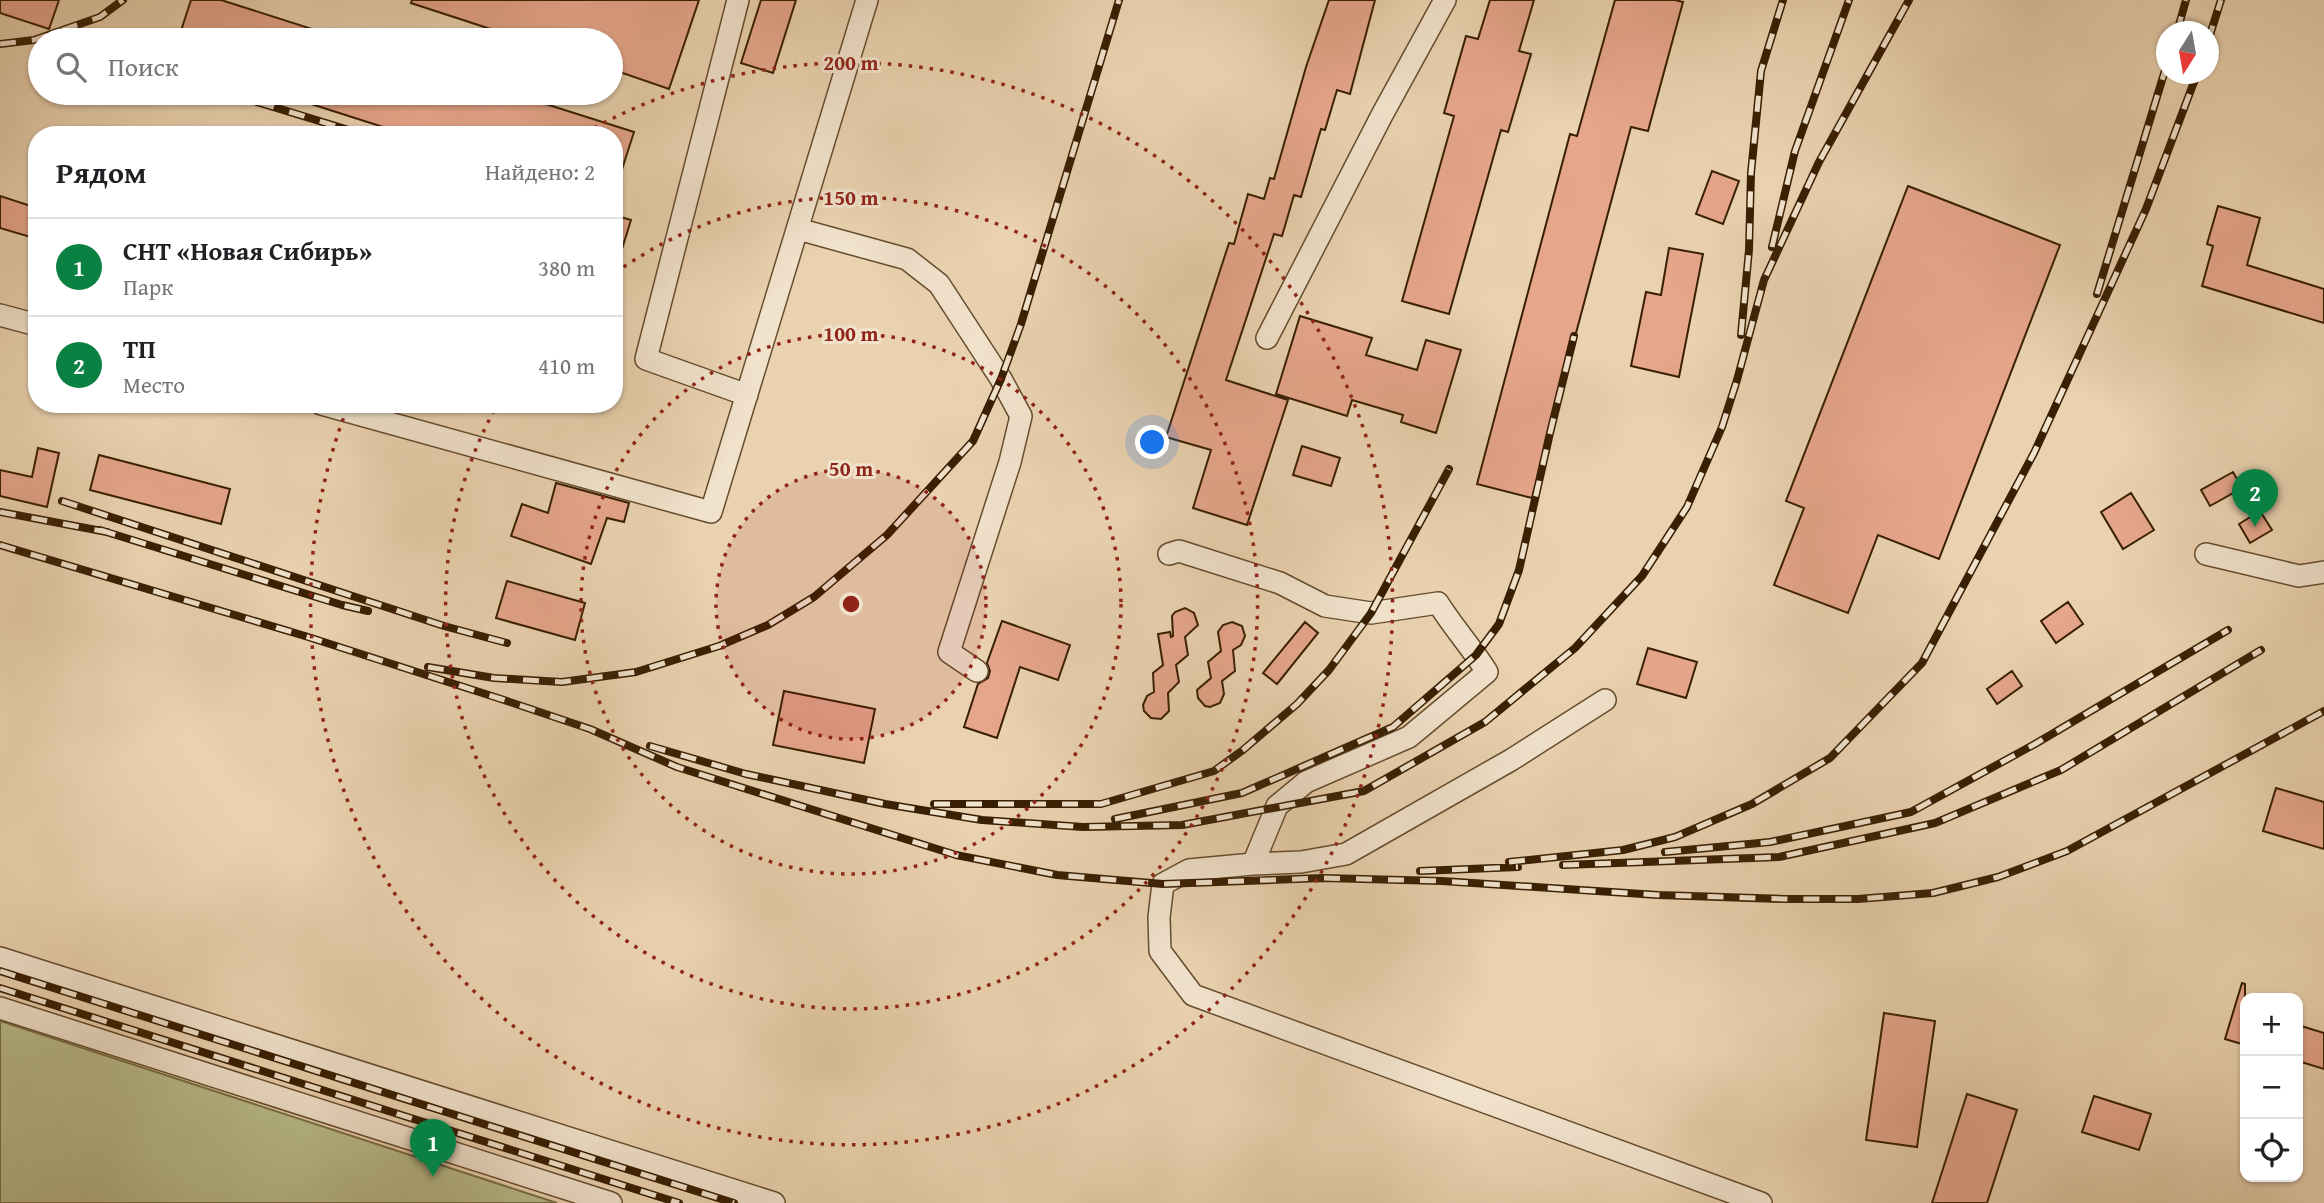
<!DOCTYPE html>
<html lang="ru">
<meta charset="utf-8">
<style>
body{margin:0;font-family:"Gentium Book Plus",serif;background:#f6f6f6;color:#202124}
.controls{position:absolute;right:21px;bottom:21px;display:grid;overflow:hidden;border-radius:14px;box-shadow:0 2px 5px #0004}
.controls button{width:63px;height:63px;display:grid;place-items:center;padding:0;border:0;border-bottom:2px solid #e0e0e0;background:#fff;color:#202124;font:35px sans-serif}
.compass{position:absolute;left:2156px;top:21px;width:63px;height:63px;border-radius:50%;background:#fff;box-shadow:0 2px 5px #0004;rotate:191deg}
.you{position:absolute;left:1153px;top:443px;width:24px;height:24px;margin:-18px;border:5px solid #fff;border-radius:50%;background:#1a73e8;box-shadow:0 0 0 10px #1a73e833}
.badge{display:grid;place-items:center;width:46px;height:46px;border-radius:50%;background:#0b8043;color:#fff;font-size:23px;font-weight:700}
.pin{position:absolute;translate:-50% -58px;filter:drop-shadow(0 2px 4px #0008)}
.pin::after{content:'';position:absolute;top:37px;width:24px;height:21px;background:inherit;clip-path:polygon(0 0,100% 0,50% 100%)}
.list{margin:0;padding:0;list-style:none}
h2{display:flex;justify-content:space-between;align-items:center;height:91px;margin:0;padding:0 28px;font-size:30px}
h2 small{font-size:23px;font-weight:400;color:#757577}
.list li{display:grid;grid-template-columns:46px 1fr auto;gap:21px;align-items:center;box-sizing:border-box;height:98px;padding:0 28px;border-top:2px solid #e0e0e0}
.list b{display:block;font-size:26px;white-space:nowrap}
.list p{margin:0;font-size:23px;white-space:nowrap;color:#757577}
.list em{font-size:23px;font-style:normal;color:#757577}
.icon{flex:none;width:38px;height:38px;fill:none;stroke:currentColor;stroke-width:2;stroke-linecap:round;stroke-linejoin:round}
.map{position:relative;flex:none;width:2324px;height:1203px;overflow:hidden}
.search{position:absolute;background:#fff;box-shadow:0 2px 5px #0004;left:28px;top:28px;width:595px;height:77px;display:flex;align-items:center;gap:18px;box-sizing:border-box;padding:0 24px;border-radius:38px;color:#757577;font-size:26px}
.panel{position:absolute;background:#fff;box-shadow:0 2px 5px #0004;left:28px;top:126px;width:595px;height:287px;border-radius:28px}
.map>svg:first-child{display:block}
.green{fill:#b8bb8a;stroke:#786d46;stroke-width:2}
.building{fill:#e6a68c;stroke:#391f02;stroke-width:2}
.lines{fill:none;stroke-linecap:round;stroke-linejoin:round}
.minor-casing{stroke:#654c2e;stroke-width:24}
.minor{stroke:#f1e2cc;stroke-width:21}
.rail-casing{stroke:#391f02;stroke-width:8}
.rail{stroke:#f1e2cc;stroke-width:5;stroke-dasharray:16;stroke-linecap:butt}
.ring{fill:none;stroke:#8f2418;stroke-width:3.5;stroke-dasharray:3.5 7}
.centre{fill:#8f2418;stroke:#f1e2cc;stroke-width:3.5}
.ring-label{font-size:21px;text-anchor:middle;font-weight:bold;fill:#8f2418;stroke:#f1e2cc;stroke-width:6;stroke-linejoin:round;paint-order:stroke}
</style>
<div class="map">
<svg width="2324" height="1203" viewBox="0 0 2324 1203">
<rect width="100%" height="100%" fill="#ead2b0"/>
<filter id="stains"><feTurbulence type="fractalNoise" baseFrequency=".00286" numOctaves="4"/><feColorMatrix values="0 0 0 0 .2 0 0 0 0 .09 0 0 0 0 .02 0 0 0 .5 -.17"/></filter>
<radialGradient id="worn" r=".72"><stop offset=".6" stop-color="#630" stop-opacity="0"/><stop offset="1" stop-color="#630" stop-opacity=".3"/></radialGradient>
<path class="green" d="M0,1021l557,182h-557z"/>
<path class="building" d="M0,0h59l-10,29 -49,-16z
M191,0h30l116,37v3h-159z
M412,0h287l-30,89 -58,-20v-29h-87l-113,-37z
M761,0h35l-23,73 -32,-10z
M1329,0h46l-25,94 -13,-4 -12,40 -4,-1 -20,68 -7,-2 -12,41 -8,-2 -48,146 62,20 -41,125 -54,-17 18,-58 -45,-13 63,-194 5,1 14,-50 16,5 6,-21 4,1 32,-112z
M1490,0h44l-15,51 12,3 -23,78 -7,-2 -52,184 -47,-13 52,-185 -10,-3 22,-77 12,3z
M1615,0h60l8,2 -35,129 -17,-4 -99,371 -55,-14 93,-350 7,2z
M286,93h225l123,39 -17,53 -3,-1v-49h-206l-122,-39z
M1712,171l27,10 -16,43 -27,-10z
M1908,186l152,59 -121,314 -61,-24 -30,78 -74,-28 30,-77 -18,-7z
M0,196l37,12v31l-37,-11z
M2218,206l42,12 -13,47 77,24v34l-122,-37 11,-40 -6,-2z
M614,215l17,5 -13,42h-4z
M1669,248l34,6 -24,123 -48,-11 15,-74 15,3z
M1300,316l72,22 -6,17 51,15 9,-30 35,10 -25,83 -35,-11 2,-7 -51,-15 -5,16 -71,-22z
M1302,446l38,12 -9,28 -38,-11z
M38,448l21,5 -12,54 -47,-11v-26l32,7z
M99,455l131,34 -9,35 -131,-34z
M2233,472l9,16 -32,18 -9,-16z
M556,483l73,20 -5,19 -17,-4 -16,46 -80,-28 11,-32 26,9z
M2131,493l23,37 -31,19 -22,-37z
M2260,511l12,19 -22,13 -11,-19z
M507,581l78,22 -10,37 -79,-22z
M2068,602l15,22 -27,19 -15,-22z
M1185,608l9,5 4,12 -13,12 3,18 -12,10 3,17 -11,11 1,18 -8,8 -10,-1 -7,-7 -1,-6 4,-9 7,-4 -1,-19 10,-8 -5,-31 12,-2 1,5 2,-1 -1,-20 3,-4z
M1002,621l68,24 -12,35 -38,-13 -23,71 -33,-11 14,-43 10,-6 2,-7 -3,-8z
M1232,622l10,4 3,10 -4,9 -8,5 2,21 -13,10 2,13 -4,9 -10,4 -5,-1 -7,-8 -1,-8 14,-12 -3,-16 13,-11 -3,-19 5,-7z
M1305,622l13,11 -41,51 -14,-11z
M1648,648l49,14 -11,36 -49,-14z
M2012,671l10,15 -25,18 -10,-15z
M784,691l91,18 -11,54 -91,-18z
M2276,788l48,14v47l-61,-18z
M2242,983l3,1v61l-20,-6z
M1884,1013l51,8 -18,126 -51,-7z
M2298,1025l26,8v36l-26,-8z
M1967,1094l50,16 -30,93h-55z
M2094,1096l57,18 -12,36 -57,-18z"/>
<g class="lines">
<defs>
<path id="minor" d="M738,0l-92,359 101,36
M798,229l109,30 32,25 62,95 20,37 -11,46 -61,190 28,19
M0,315l37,10
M1267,338l115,-223 63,-115
M321,404l390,108 156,-512
M1169,554l10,-3 101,32 45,23 46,7 67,-10c15,24 34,45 49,69l-78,65 -103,45 -29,24 -24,58 -64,6 -26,14 -4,33 1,34 33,44 568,208
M2206,554l93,22 25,-4
M1253,864l48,-2 45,-8 165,-94 94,-60
M0,958l774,245
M0,1008l611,195"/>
</defs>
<use href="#minor" class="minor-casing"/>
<use href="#minor" class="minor"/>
<defs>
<path id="rail" d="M2177,32l9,-32
M2208,41l13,-41
M0,44l34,-4 66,-23 23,-17
M228,93l137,42
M1772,247l23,-96 54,-151
M2097,294l69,-227
M1741,335l8,-85 2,-77 10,-102 22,-71
M62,501l382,125 63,17
M0,512l107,20
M100,530l242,75 26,6
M0,545l305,91 196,63 89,30 87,38 279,88 101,20 106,9 160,-6 119,3 216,14 126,4h74l75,-6 65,-16 69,-26 257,-140
M428,667l66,11 68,4 74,-10 83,-26 49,-21 46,-28 73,-62 86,-94 28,-62 20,-55 98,-324
M650,746l96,28 139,30 97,16 101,7 99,-2 182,-34 121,-69 90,-74 67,-72 45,-69 35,-80 15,-47 27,-100 55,-118 90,-162
M934,804h167l113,-33 29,-21 54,-46 32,-34 42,-57 78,-144
M1115,819l127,-26 151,-66 83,-72 23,-31 20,-54 31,-137 24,-97
M1665,852l105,-10 141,-30 124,-68 193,-114
M1509,862l114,-12 52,-13 77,-33 78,-46 92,-95 112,-210 112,-244 51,-135
M1563,865l216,-8 156,-34 126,-53 200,-120
M1420,871l98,-4
M0,971l734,232
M0,988l679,215"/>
</defs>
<use href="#rail" class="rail-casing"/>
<use href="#rail" class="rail"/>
</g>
<circle cx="851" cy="604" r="135" fill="#8f2418" fill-opacity=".12"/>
<g class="ring">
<circle cx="851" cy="604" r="135"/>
<circle cx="851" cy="604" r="270"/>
<path d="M615 273A406 406 0 1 1 496 407"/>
<path d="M585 133A541 541 0 1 1 348 406"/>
</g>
<circle cx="851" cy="604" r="10" class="centre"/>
<g class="ring-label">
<text x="851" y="70">200 m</text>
<text x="851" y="205">150 m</text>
<text x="851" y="341">100 m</text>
<text x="851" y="476">50 m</text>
</g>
<rect width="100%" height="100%" filter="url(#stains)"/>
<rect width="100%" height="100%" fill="url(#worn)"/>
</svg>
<div class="controls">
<button>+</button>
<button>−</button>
<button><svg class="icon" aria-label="locate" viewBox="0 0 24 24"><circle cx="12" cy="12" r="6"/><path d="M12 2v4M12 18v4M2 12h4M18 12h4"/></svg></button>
</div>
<svg class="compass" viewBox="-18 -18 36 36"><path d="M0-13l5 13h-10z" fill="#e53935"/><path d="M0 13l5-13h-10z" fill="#757577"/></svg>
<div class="you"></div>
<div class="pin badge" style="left:433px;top:1177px">1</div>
<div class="pin badge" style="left:2255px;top:527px">2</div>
<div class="search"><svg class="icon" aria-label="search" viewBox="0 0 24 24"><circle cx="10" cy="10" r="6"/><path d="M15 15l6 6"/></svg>Поиск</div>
<section class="panel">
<h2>Рядом<small>Найдено: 2</small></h2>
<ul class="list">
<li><span class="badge">1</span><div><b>СНТ «Новая Сибирь»</b><p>Парк</p></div><em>380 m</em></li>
<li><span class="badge">2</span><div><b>ТП</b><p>Место</p></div><em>410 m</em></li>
</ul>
</section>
</div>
